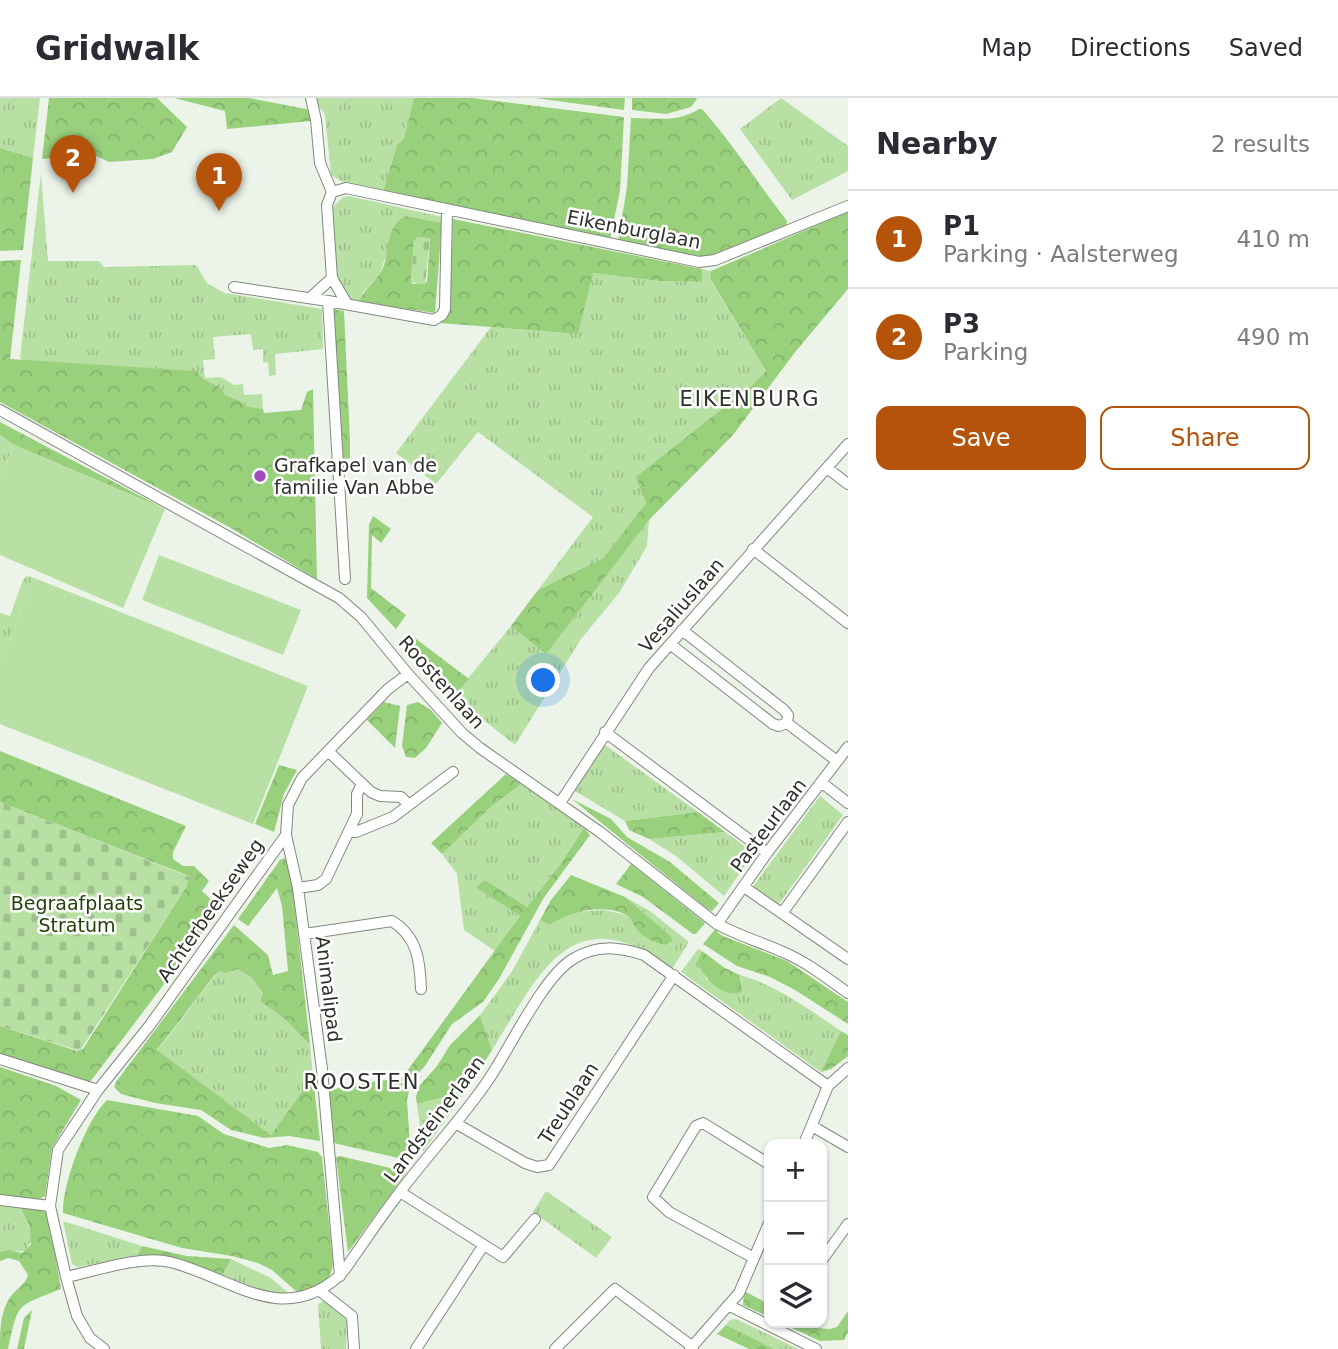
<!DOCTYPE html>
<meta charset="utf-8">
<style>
body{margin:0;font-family:"DejaVu Sans",sans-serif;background:#f7f7f7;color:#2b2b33}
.controls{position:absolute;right:21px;bottom:21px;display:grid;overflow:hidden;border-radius:14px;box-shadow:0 2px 5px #0004}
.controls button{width:63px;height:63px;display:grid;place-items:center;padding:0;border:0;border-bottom:2px solid #e1e1e2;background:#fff;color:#2b2b33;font:35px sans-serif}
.you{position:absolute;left:544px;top:583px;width:24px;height:24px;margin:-18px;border:5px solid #fff;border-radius:50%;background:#1a73e8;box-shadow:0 0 0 10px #1a73e833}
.badge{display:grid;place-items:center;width:46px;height:46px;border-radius:50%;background:#b45309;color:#fff;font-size:23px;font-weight:700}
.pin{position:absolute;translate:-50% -58px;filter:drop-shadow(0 2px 4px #0008)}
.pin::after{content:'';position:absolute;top:37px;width:24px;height:21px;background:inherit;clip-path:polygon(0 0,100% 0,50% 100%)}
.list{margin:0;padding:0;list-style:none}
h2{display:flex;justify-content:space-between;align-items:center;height:91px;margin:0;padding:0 28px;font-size:30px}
h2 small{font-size:23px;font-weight:400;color:#7c7c81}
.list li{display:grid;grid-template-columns:46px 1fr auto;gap:21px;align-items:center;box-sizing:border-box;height:98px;padding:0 28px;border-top:2px solid #e1e1e2}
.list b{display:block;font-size:26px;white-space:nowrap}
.list p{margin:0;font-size:23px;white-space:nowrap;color:#7c7c81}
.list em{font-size:23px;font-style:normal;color:#7c7c81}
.actions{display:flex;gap:14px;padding:21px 28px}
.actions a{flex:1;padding:16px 0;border:2px solid #b45309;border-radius:14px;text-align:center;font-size:24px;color:#b45309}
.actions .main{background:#b45309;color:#fff}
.icon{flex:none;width:38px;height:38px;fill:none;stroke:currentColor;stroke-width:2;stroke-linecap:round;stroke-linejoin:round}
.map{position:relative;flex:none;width:848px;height:1251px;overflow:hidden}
header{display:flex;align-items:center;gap:42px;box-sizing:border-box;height:98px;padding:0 35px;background:#fff;border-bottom:2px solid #e1e1e2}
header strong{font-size:33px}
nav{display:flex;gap:38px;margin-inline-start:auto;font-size:24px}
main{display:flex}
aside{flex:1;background:#fff}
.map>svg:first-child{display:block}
.grass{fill:url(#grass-tufts)}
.forest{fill:url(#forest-crowns);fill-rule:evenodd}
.cemetery{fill:url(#cemetery-stones)}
.pitch{fill:#b8e0a4}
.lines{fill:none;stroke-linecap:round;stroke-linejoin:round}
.minor-casing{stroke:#81887e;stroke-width:12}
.minor{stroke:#fff;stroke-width:10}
.poi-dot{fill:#9e4cbb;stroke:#fff;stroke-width:2.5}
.labels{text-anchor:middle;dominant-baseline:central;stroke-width:5;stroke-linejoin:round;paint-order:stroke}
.street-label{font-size:19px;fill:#2d302b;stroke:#fff}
.poi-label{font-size:19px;fill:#2d302b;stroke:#fff;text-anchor:start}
.park-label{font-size:19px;fill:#214307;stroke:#fff}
.neighbourhood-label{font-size:21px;letter-spacing:2px;fill:#2d302b;stroke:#fff}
</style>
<header>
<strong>Gridwalk</strong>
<nav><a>Map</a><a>Directions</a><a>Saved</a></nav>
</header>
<main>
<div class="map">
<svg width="848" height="1251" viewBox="0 0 848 1251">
<defs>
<pattern id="grass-tufts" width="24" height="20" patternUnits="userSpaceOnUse" patternTransform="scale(1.75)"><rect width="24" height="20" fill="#b8e0a4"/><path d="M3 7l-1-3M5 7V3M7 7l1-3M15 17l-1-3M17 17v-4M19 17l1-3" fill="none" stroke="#9ec08d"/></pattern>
<pattern id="forest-crowns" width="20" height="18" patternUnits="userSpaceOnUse" patternTransform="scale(1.75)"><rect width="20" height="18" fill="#99d07c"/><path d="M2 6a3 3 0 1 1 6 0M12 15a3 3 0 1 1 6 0" fill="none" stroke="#84b36b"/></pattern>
<pattern id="cemetery-stones" width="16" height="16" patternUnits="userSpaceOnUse" patternTransform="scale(1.75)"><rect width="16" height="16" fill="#b8e0a4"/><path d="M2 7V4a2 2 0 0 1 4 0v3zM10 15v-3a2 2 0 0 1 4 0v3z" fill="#9ec08d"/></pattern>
</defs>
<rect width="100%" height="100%" fill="#ecf4e9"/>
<path class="grass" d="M0,0h40l-7,60 -33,-10z
M317,0h97l-10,40 -7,7 -14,47 -37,-8 -15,-9 -6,-59 -2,-5 -6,-5z
M781,0l67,48v25l-56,29 -52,-71z
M41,75l7,88h51l5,6 92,-2 11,18 18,10 97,16 1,40 -48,5 1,21 -7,1 -1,-14 -5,1v-14l-10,1 -2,-16 -38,3 2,22 -12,1 2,18 16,-1 13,8 9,-1 1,11 18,-1 1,15 -17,-2 -21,-12 -5,-8 -17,-8 -179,-18 -4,-3z
M349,98l93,21v6l-36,-7 -19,36 -8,24 -16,16 -4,10h-11l-13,-20 -5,-72 13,-13z
M702,171l9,2v10l55,90 -15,15 -105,117 -43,55 -65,32 55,-73 -115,-85 -42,52 -40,-31 95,-126 71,6 27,-47 3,-13 68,8 42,1z
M0,337l14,10 -14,33z
M649,422l-2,26 -28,47 -38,46 -66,106 -54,-43 -9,-4 59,-72 35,27z
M27,478l7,2 -34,87v-52l10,3 13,-36z
M605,647l93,67 -73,9 -50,-30 16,-28z
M521,686l63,44 -25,38 -32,41 -42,-27 -10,7 45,29 -25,35 -31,-21 -7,-56 -15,-20 49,-47z
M820,698l23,19 -64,89 -3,-1 -23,-15 1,-3z
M725,734l29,21 -30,43 -48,-40 -27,-17z
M625,799l25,14 39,31 -17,27c-100,-75 -132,4 -180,81l-12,-35 31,-42 29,-53 10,5 9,-7 16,-6 29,-2 18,4 9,4 5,11 29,16 5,-1 1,-8z
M698,851l4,2 -5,10 10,19 35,2 -2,-7c38,11 68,34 101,56l-20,41 -140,-100z
M238,870l14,10 11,15 -3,8 26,19 24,25 3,31 -42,59 -114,-84 57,-74 6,-6 5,2z
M466,993l-43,61 -6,-48z
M546,1093l66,46 -16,21 -63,-46z
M0,1107l21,3 6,9 4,24 -6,10 -25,1z
M63,1123l79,25 -5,10 -60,11 -5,-3z
M231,1161l40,19 21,18 -27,-4 -43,-16z
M324,1203l23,19 -1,29h-25l-3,-45z
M736,1221l62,30h-24l-48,-24 4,-5z"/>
<path class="forest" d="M49,0h108l30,29 -15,25 -19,7 -44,3 -15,-7 -52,4z
M174,0h75l57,11 4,3 1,9 -84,8 -2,-18z
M414,0h58l152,19 -4,74 -10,48 -227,-47 14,-47 7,-7z
M535,0h90l-1,12z
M632,0h64l1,1 -6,8 -25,7 -34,-4z
M699,11h3c31,35 56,75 85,112l-1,6 -70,29 -19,2 -79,-17 9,-54 4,-69c25,0 46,5 68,-9z
M0,50l33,10 -10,92 -23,1z
M848,114v77l-52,62 -63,84 -84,85 -103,134 -35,-28 27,-36 65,-32 43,-55 -10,-26 115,-91 15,-15 -55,-91v-9z
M406,118l36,7 -7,90 -76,-11c5,-15 20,-21 25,-37 5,-17 3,-41 22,-49zM430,140l-3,44 -14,2 -2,-2 3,-41z
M453,121l249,50v13l-42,-1 -67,-8 -15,61 -138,-11c13,-13 12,-83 13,-104z
M21,162l-11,99 186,12 7,8 17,8 5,8 16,7 3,4 19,3 1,4 37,-3 6,-18 6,-3 4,190 -88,-52 -229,-125v-141z
M333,211l11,2 6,129v18l-14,3z
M0,324l165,87 -151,-64 -14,-10z
M373,418l18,13 -10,14 -9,-8 -1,53 35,27 -10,14 -29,-31 2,-73z
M411,537l58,44 -17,19 -47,-60z
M384,604l16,4 -5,42 -28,-28z
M418,604l13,8 11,13 -16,25 -11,10 -9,-1 -4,-11 5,-41z
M0,653l186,75 -13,26v7l10,7h11l15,15 -7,10 19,18 -131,173 -90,-27v-29l77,25 6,-2 103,-162 3,-11 -189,-74z
M279,667l18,5 -13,24 -10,38 -19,-8z
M506,676l15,10 -30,23 -49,47 -11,-11z
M572,701l39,20 16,18 43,25 49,41 -7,8 -6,-3z
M698,714l27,20 -76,7 -20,-9 -4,-9z
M584,730l6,7 -47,64 -44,80 -16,23 -31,22 -27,42 -14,15 -4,19 4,61 -77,-18 -7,-52 29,-7 46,-6 118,-162 -45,-29 10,-7 42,27 32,-41z
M284,760l6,6 20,181 -24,-25 -26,-19 3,-8 -11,-15 -14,-9 -13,4 -5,-2 -6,5 -57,74 114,85 42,-59 7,65 -31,-5 -25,2 -33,-8 -30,-20 -46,-7 -34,-9 -7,-7 2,-5 118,-157 34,30 5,20 15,-4 -6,-65 -5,-18 -29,38 -10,-7 42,-59z
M631,766l74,59 -9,11h-3l-50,-37 -27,-13z
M571,777l54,22 46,39 1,5 -5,4c-9,-1 -23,-7 -29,-14 -4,-4 -5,-10 -9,-14 -20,-15 -61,-6 -79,8l-10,-5 11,-20z
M716,830l2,5 7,4 62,24 61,41v22l-53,-34 -25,-13 -33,-11 -34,-22z
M702,853l23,17 15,7 2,17c-19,7 -39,-14 -45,-31z
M480,917l12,35 -26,41 -49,13 -1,-8 4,-11 17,-19 13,-21z
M841,933l7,4v21l-17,13 -10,3z
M0,969l56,19 25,14 -29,48 -7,48 -5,3 -40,-4z
M107,1002l91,16 26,18 45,14 18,-3 31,7 4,5 11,105c-1,22 -17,26 -36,30l-25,-22 -14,-7 -26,-7 -50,-8 -119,-35c-1,-29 23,-93 44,-113z
M340,1058l67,16 -59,80 -12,-95z
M21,1110l27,3 13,78c-45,18 -42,12 -53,60h-8c0,-19 0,-38 11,-53 6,-8 14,-11 17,-21l-9,-14 -11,-3 -8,3v-9l8,-2 14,3 9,-9 -2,-19z
M142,1148l45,10 44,3 -9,17c-28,-11 -54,-25 -85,-20z
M744,1193l25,13v13l-26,-12z
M32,1212l-8,39h-7l7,-31z
M848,1213v21l-4,8 -24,1 -39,-18h25l11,5 13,1 7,-2z
M726,1227l48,24h-25l-32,-15z"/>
<path class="cemetery" d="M417,139l13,1 -5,47 -14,-3 3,-41z
M0,704l190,75 -4,10 -106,164 -80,-25z"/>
<path class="pitch" d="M14,347l151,64 -42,99 -123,-53v-77z
M159,457l142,55 -18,45 -141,-55z
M34,480l274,108 -55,138 -253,-100v-59z"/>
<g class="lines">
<defs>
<path id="minor" d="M311,0l5,22 4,43 12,29 -5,13 5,73 15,26
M332,94l14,-4 353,74 16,-2 133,-54
M234,189l94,14 106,19 8,-5 3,-6 2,-100
M310,200l22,-20
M328,203l17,278
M0,312l339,188 22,19 47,57 54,59 18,15 120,84 117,92c22,12 44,18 66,28 24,10 44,26 65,41
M827,370l21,16
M753,451l95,74
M682,532l102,80 4,5 -1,8 50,38
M670,546l103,80 6,2 8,-3
M605,634l162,121
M329,654l42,40 9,4 21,1 8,8
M821,684l27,21
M560,705l89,-135 199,-224
M349,734h7l37,-15 60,-45
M286,737l12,53 24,181 18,207
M744,789l104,72
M298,790l20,-3 8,-6 31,-65v-20l5,-10
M783,814l65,-90
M717,826l50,-71 81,-106
M305,836l87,-13c26,16 28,41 29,68
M0,961l98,31
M457,1026l68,39 12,4 12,-2 125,-190
M812,1028l36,21
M804,1046l24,-58 20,-18
M400,1094l103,65 32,-38
M0,1102l50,6
M754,1160l-85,-46 -16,-15 43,-71 7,-3 66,41
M822,1162l26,-36
M66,1179c30,-6 74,-22 104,-15 59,14 110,65 168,15 7,-6 13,-17 19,-25 14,-20 28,-41 43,-60 29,-39 62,-73 89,-113 21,-31 54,-102 84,-120 24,-15 45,-12 71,-4l184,131
M320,1193l32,25 2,33
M730,1208l86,43
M104,1251l-14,-11 -13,-22 -11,-39 -16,-71 8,-56 40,-60 52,-65 136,-190 2,-30 14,-27 86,-89 20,-15
M416,1251l67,-103
M555,1251l60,-60 78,58
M690,1251l49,-56 30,-70"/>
</defs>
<use href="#minor" class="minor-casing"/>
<use href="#minor" class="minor"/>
</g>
<circle class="poi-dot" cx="260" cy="378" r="7"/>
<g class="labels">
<g class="street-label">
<text transform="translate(634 131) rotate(11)">Eikenburglaan</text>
<text transform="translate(681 507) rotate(-49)">Vesaliuslaan</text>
<text transform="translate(442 584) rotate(48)">Roostenlaan</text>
<text transform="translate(768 727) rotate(-53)">Pasteurlaan</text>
<text transform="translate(210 812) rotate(-55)">Achterbeekseweg</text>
<text transform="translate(329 891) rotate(83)">Animalipad</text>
<text transform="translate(568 1005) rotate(-57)">Treublaan</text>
<text transform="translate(434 1021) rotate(-53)">Landsteinerlaan</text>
</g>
<g class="poi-label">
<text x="274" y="367">Grafkapel van de<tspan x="274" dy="22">familie Van Abbe</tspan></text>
</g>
<g class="park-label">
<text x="77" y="805">Begraafplaats<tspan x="77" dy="22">Stratum</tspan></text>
</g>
<g class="neighbourhood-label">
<text x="750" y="301">EIKENBURG</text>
<text x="362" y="984">ROOSTEN</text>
</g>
</g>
</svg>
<div class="controls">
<button>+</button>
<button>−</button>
<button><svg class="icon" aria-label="layers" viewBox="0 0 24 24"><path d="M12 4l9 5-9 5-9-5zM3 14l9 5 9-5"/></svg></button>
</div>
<div class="you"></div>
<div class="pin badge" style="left:219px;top:113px">1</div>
<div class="pin badge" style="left:73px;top:95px">2</div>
</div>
<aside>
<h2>Nearby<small>2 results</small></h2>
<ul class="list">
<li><span class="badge">1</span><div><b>P1</b><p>Parking · Aalsterweg</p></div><em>410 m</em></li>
<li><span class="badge">2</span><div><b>P3</b><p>Parking</p></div><em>490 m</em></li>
</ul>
<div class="actions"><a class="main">Save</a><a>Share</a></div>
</aside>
</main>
